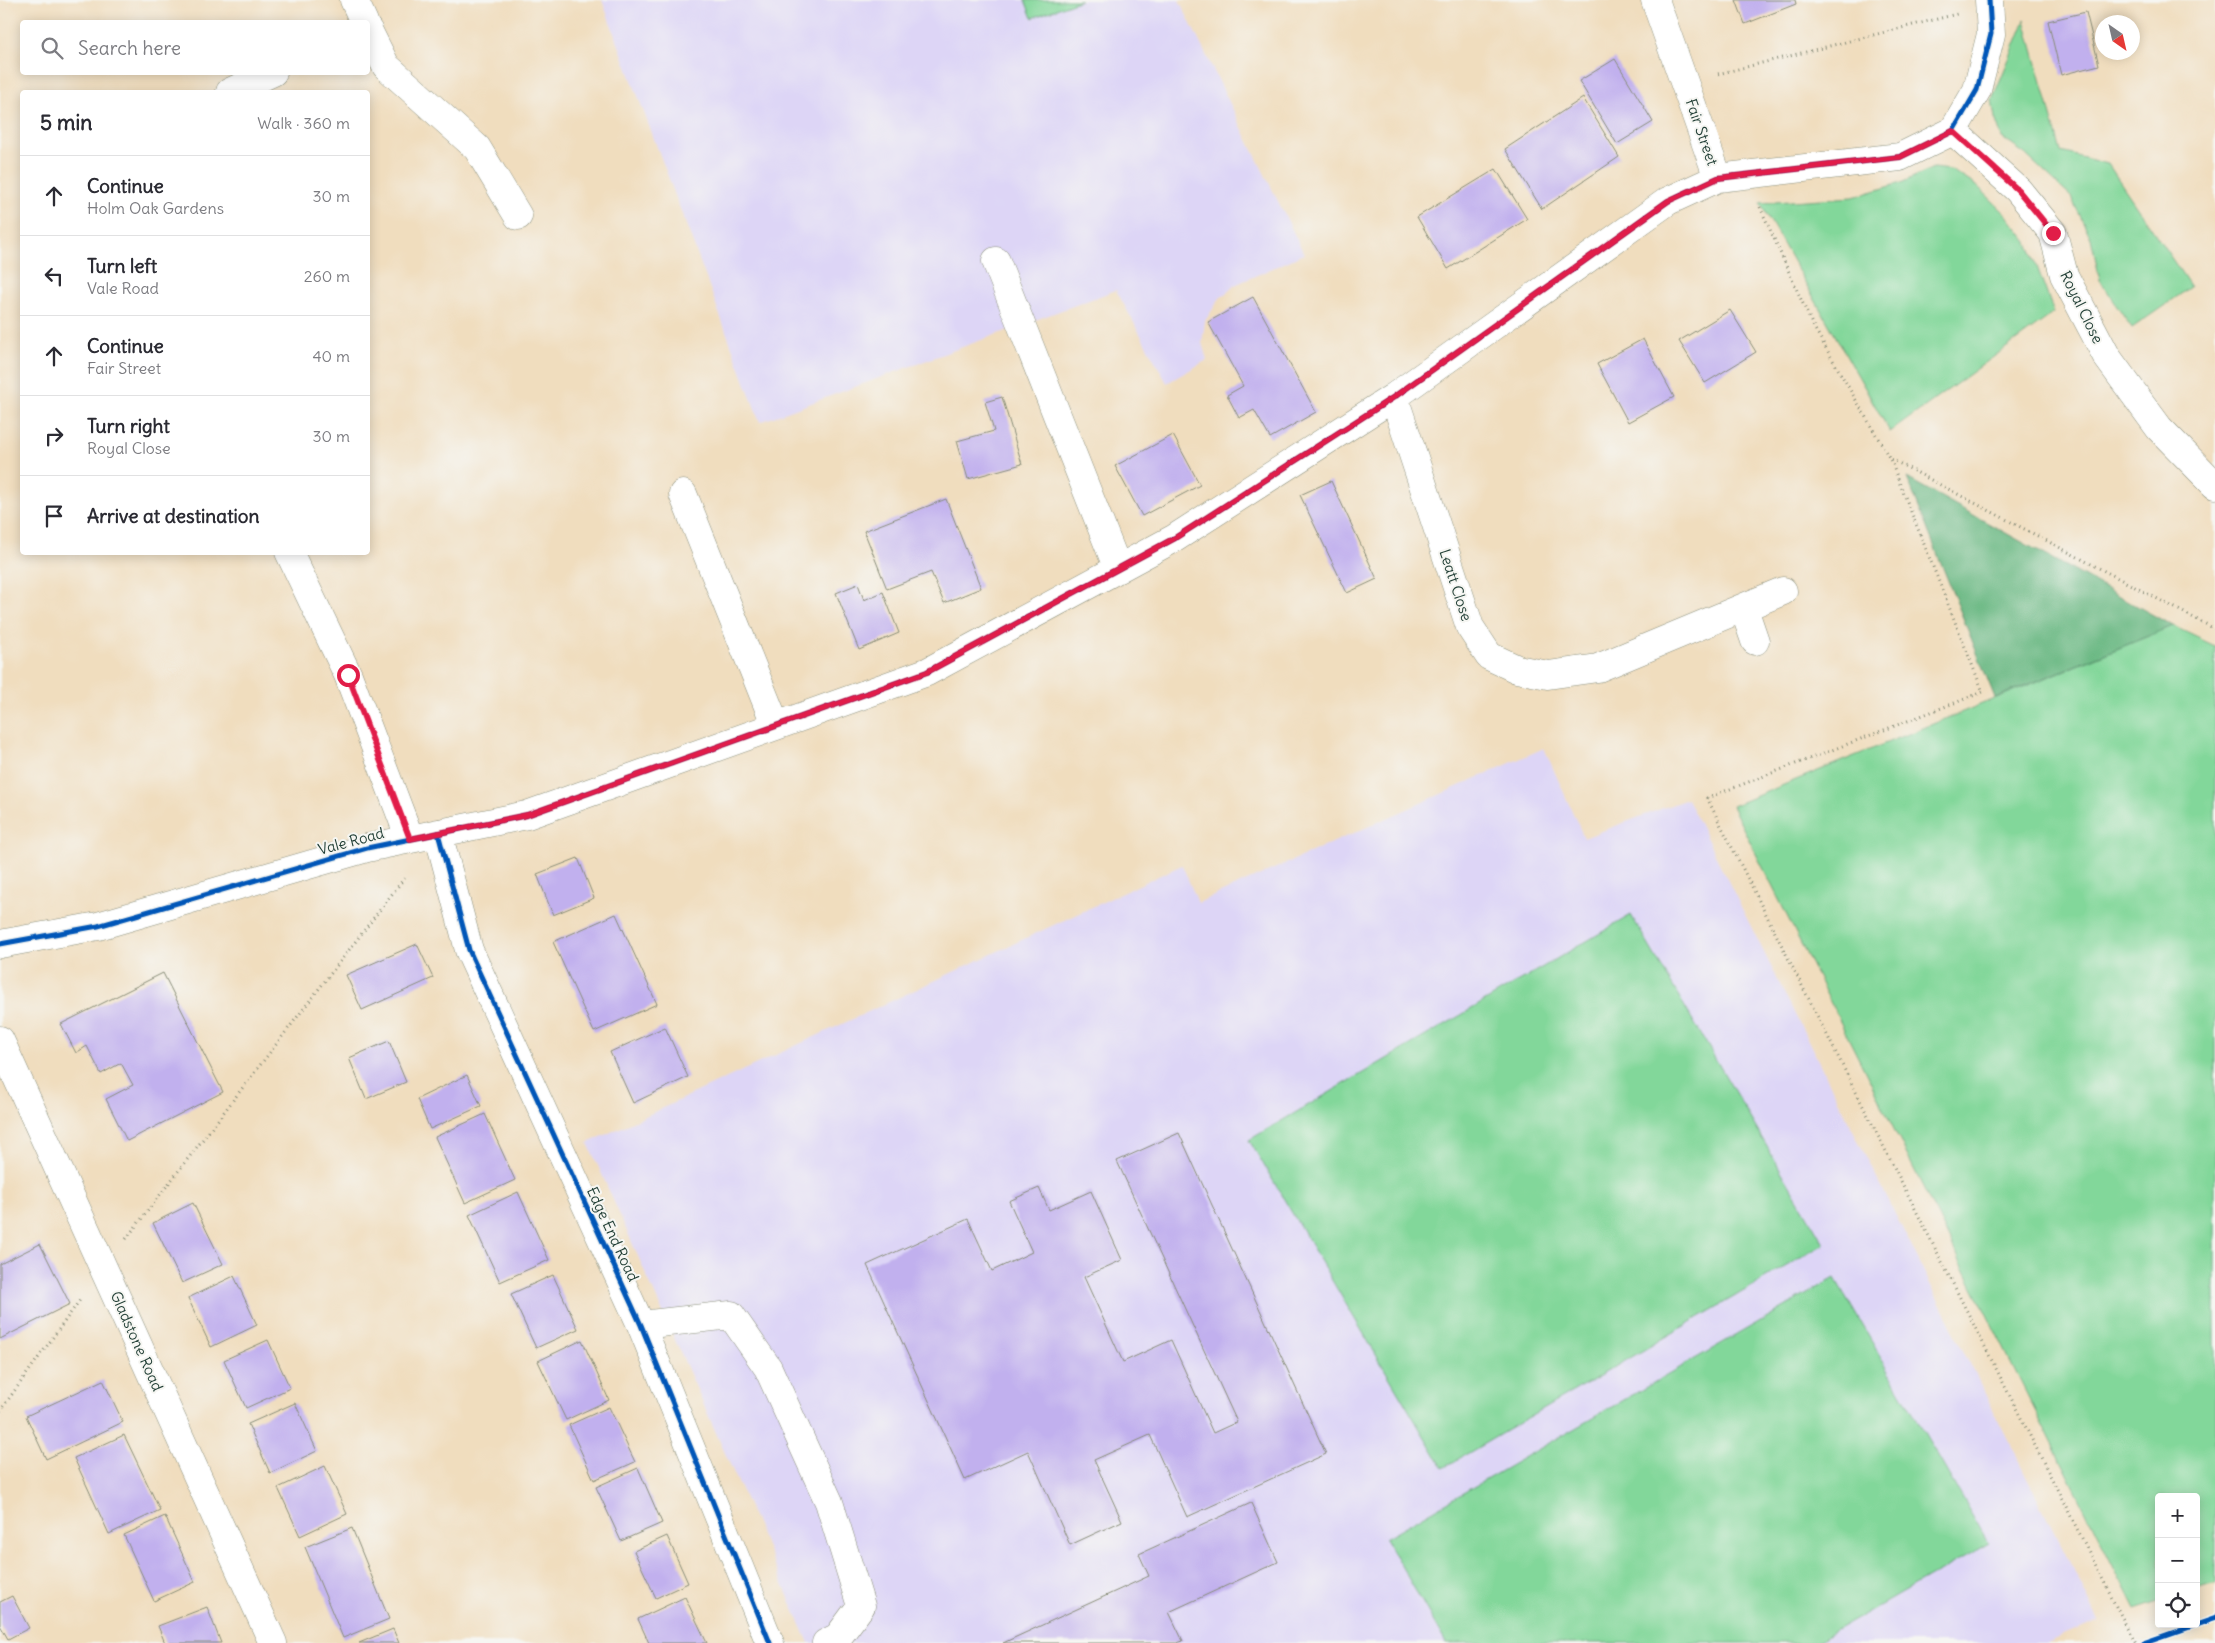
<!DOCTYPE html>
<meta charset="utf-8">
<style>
body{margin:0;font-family:Delius,sans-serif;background:#f2f2f3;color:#2b2b33}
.controls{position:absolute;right:15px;bottom:15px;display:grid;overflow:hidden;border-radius:5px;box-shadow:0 2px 12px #0003}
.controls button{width:45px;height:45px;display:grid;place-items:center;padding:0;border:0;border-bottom:1px solid #e1e1e2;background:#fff;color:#2b2b33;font:25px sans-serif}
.compass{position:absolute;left:2095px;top:15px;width:45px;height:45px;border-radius:50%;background:#fff;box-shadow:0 2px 12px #0003;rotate:146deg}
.stop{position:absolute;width:15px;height:15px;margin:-11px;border:4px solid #e11d48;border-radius:50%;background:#fff}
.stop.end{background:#e11d48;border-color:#fff;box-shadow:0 1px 5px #0008}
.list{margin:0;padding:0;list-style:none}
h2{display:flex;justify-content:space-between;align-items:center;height:65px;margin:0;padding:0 20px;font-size:21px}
h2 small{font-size:16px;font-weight:400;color:#7c7c81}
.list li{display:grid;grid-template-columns:32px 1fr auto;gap:15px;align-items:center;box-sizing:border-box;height:80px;padding:0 20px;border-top:1px solid #e1e1e2}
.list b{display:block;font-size:19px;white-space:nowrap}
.list p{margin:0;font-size:16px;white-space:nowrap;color:#7c7c81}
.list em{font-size:16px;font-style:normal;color:#7c7c81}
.icon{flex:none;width:28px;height:28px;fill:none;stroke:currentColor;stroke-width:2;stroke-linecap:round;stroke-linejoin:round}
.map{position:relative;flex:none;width:2215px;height:1643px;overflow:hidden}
.search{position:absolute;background:#fff;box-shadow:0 2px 12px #0003;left:20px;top:20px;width:350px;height:55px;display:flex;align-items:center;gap:12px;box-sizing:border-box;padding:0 18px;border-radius:5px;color:#7c7c81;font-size:19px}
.panel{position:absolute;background:#fff;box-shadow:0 2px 12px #0003;left:20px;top:90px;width:350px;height:465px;border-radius:5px}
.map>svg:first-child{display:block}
.built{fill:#ddd5f6}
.green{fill:#82d79a;stroke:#508a67}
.forest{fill:#69b882;stroke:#447a5b}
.building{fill:#c1b0ee}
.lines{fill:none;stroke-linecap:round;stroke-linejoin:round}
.minor-casing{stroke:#888d79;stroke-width:29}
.path{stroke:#888d79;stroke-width:3;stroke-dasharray:1 4;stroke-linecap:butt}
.minor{stroke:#fff;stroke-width:28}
.cycleway-casing{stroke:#f6f6f2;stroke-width:8}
.cycleway{stroke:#0057b8;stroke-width:5}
.route{stroke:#e11d48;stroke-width:6}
.labels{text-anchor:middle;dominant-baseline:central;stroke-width:4;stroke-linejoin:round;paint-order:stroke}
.street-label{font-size:15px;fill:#1f3d34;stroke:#f6f6f2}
</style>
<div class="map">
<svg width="2215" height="1643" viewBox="0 0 2215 1643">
<rect width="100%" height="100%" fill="#f6f6f2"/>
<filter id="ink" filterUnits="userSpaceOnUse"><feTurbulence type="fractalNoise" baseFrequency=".02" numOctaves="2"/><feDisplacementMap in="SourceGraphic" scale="10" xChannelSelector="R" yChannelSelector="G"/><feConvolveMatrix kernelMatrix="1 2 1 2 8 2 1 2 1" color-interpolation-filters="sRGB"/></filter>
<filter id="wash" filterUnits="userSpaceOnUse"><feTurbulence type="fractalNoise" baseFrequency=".0096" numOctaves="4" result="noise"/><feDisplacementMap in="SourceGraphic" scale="20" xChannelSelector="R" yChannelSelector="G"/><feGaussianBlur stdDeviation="1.12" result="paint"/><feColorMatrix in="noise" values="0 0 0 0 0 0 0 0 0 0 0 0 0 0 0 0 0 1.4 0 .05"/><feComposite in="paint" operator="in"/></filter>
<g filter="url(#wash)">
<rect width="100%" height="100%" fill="#f0ddbe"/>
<path class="built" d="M602,0h577l125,254 -67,30 -17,14 -15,23 -3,22 5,17 -40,23 -51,-93 -356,132z
M1544,748l40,90 103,-39 412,822 -52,22h-1238l-221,-500 594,-278 16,38z"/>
<path class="green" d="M1025,0h56l-49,18z
M2025,20l36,132 47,12 83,123 -59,41 -32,-48 -9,-42 -20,-41 -46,-43 -23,-16 -7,-20 -3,-18z
M1933,168l18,2 26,16 28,27 23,29 26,71 -164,119 -130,-229 93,-6 48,-14z
M2173,626l42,20v938l-19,6v-93h-37v105l-24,8 -403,-804z
M1631,915l193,329 -381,224 -194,-328z
M1835,1278l153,265 -173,100h-369l-61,-105z"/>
<path class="forest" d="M1907,478l266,148 -178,72z"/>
<g id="blocks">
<path class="building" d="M1736,0h59l1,4 -51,20z
M2086,12l13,53 -38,10 -13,-54z
M1615,59l38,63 -36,22 -38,-63z
M1583,98l36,59 -77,52 -37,-60z
M1496,169l31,50 -79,50 -31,-52z
M1253,297l63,115 -46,26 -16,-28 -15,8 -12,-23 16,-9 -35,-64z
M1730,310l26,42 -51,31 -26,-42z
M1643,339l31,58 -46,25 -31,-58z
M1002,397l20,67 -54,15 -11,-38 37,-10 -9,-29z
M1173,435l27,50 -58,31 -27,-50z
M1331,481l46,98 -30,14 -47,-98z
M946,499l35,89 -37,15 -13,-31 -44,17 -23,-58z
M858,584l6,16 19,-8 16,41 -40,17 -23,-57z
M578,858l16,40 -41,17 -16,-41z
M616,914l41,90 -63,28 -41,-90z
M417,944l16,34 -71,32 -16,-35z
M163,973l60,119 -96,49 -21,-42 27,-14 -12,-22 -20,11 -14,-28 -11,7 -15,-29z
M665,1027l23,50 -55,26 -23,-51z
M389,1041l17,41 -40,17 -17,-41z
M467,1075l14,31 -51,23 -13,-30z
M485,1114l30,66 -50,23 -30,-66z
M1179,1133l147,321 -139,63 -37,-82 -56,25 28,61 -52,24 -42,-94 -63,29 -98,-215 101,-46 24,52 40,-19 -23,-51 30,-13 10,22 42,-19 31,69 -38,17 39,85 48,-22 42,93 24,-11 -120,-261z
M518,1192l31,68 -49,22 -31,-67z
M193,1203l30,61 -41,19 -29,-60z
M40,1244l30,60 -70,35v-75z
M553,1275l25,54 -42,19 -25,-54z
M234,1276l23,49 -46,22 -23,-49z
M268,1340l22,48 -44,20 -22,-48z
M582,1340l27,60 -43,20 -28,-59z
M103,1380l20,42 -77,37 -20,-43z
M295,1403l22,48 -47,22 -22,-49z
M609,1407l26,55 -41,18 -25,-55z
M124,1435l36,75 -51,24 -35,-76z
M325,1466l22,48 -47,22 -22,-48z
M638,1468l24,55 -41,18 -25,-54z
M1251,1503l27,59 -109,50 14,29 -6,2h-174l146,-67 -10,-22z
M165,1516l30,66 -41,19 -30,-66z
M352,1528l37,91 -46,19 -38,-91z
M667,1536l21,47 -32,15 -22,-47z
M12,1596l17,32 -21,11 -8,-14v-23z
M685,1597l22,46h-58l-11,-24z
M207,1607l14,36h-56l-7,-17z
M393,1629l6,14h-40z"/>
</g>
</g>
<g filter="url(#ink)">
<use href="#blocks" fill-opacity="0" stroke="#888d79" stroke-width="1"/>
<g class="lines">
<defs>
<path id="minor" d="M354,0l10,22
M1655,0l63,178
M368,30l18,36 91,82 41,68
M230,92l43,-20
M1953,131l65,59 35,43 11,42 43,82 52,71 56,57
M996,261l122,308
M1394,397l76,230 19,29 28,13 31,6 50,-7 185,-77
M683,494l93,232
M289,552l59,123 62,164
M1744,609l11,32
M438,833l31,117 172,375 129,318
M0,944l98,-18 269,-78 160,-33 400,-143 248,-134 219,-141 274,-196 50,-23 182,-21 53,-26 24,-41 14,-56 -2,-34
M0,1040l273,603
M641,1325l90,-10 37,53 61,134 32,104 -23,31 -12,6"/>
</defs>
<use href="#minor" class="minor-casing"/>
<path class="path" d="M1718,74l239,-60
M1760,207l52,117 78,135 93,233 -276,106 428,845
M1891,459l324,170
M126,1239l280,-363
M0,1411l80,-111"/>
<use href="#minor" class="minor"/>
<defs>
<path id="cycleway" d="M438,833l31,117 172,375 129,318
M0,944l98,-18 269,-78 160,-33 400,-143 248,-134 219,-141 274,-196 50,-23 182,-21 53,-26 24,-41 14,-56 -2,-34
M2143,1643l72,-25"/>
</defs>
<use href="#cycleway" class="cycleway-casing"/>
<use href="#cycleway" class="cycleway"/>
</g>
</g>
<g class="lines" filter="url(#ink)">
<path class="route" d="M348,675l62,164 117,-24 400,-143 248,-134 219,-141 274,-196 50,-23 182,-21 53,-26 65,59 35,43"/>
</g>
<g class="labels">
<g class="street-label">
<text transform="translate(1702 132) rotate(71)">Fair Street</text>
<text transform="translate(2082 307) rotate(64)">Royal Close</text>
<text transform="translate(1456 585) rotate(72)">Leatt Close</text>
<text transform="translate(351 841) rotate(-15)">Vale Road</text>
<text transform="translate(613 1234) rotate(65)">Edge End Road</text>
<text transform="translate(137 1341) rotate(66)">Gladstone Road</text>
</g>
</g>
</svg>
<div class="controls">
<button>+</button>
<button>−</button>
<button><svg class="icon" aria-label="locate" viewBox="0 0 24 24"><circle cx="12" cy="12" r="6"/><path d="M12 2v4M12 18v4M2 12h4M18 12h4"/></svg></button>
</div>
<svg class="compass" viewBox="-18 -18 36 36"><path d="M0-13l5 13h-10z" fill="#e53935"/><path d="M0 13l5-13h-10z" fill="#7c7c81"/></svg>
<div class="stop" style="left:348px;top:675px"></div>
<div class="stop end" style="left:2053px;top:233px"></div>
<div class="search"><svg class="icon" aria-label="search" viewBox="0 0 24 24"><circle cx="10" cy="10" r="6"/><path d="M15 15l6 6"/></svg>Search here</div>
<section class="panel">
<h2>5 min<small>Walk · 360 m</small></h2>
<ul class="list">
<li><svg class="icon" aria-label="ahead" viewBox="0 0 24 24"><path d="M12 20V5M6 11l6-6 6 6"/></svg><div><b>Continue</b><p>Holm Oak Gardens</p></div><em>30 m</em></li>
<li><svg class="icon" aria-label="left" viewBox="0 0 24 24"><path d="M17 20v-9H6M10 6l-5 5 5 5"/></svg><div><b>Turn left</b><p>Vale Road</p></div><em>260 m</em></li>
<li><svg class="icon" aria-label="ahead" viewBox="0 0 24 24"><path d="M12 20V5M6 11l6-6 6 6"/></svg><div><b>Continue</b><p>Fair Street</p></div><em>40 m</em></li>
<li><svg class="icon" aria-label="right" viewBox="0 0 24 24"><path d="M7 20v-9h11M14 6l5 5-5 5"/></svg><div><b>Turn right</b><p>Royal Close</p></div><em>30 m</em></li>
<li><svg class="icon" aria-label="arrive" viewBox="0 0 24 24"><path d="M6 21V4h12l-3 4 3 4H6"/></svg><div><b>Arrive at destination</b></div></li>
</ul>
</section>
</div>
